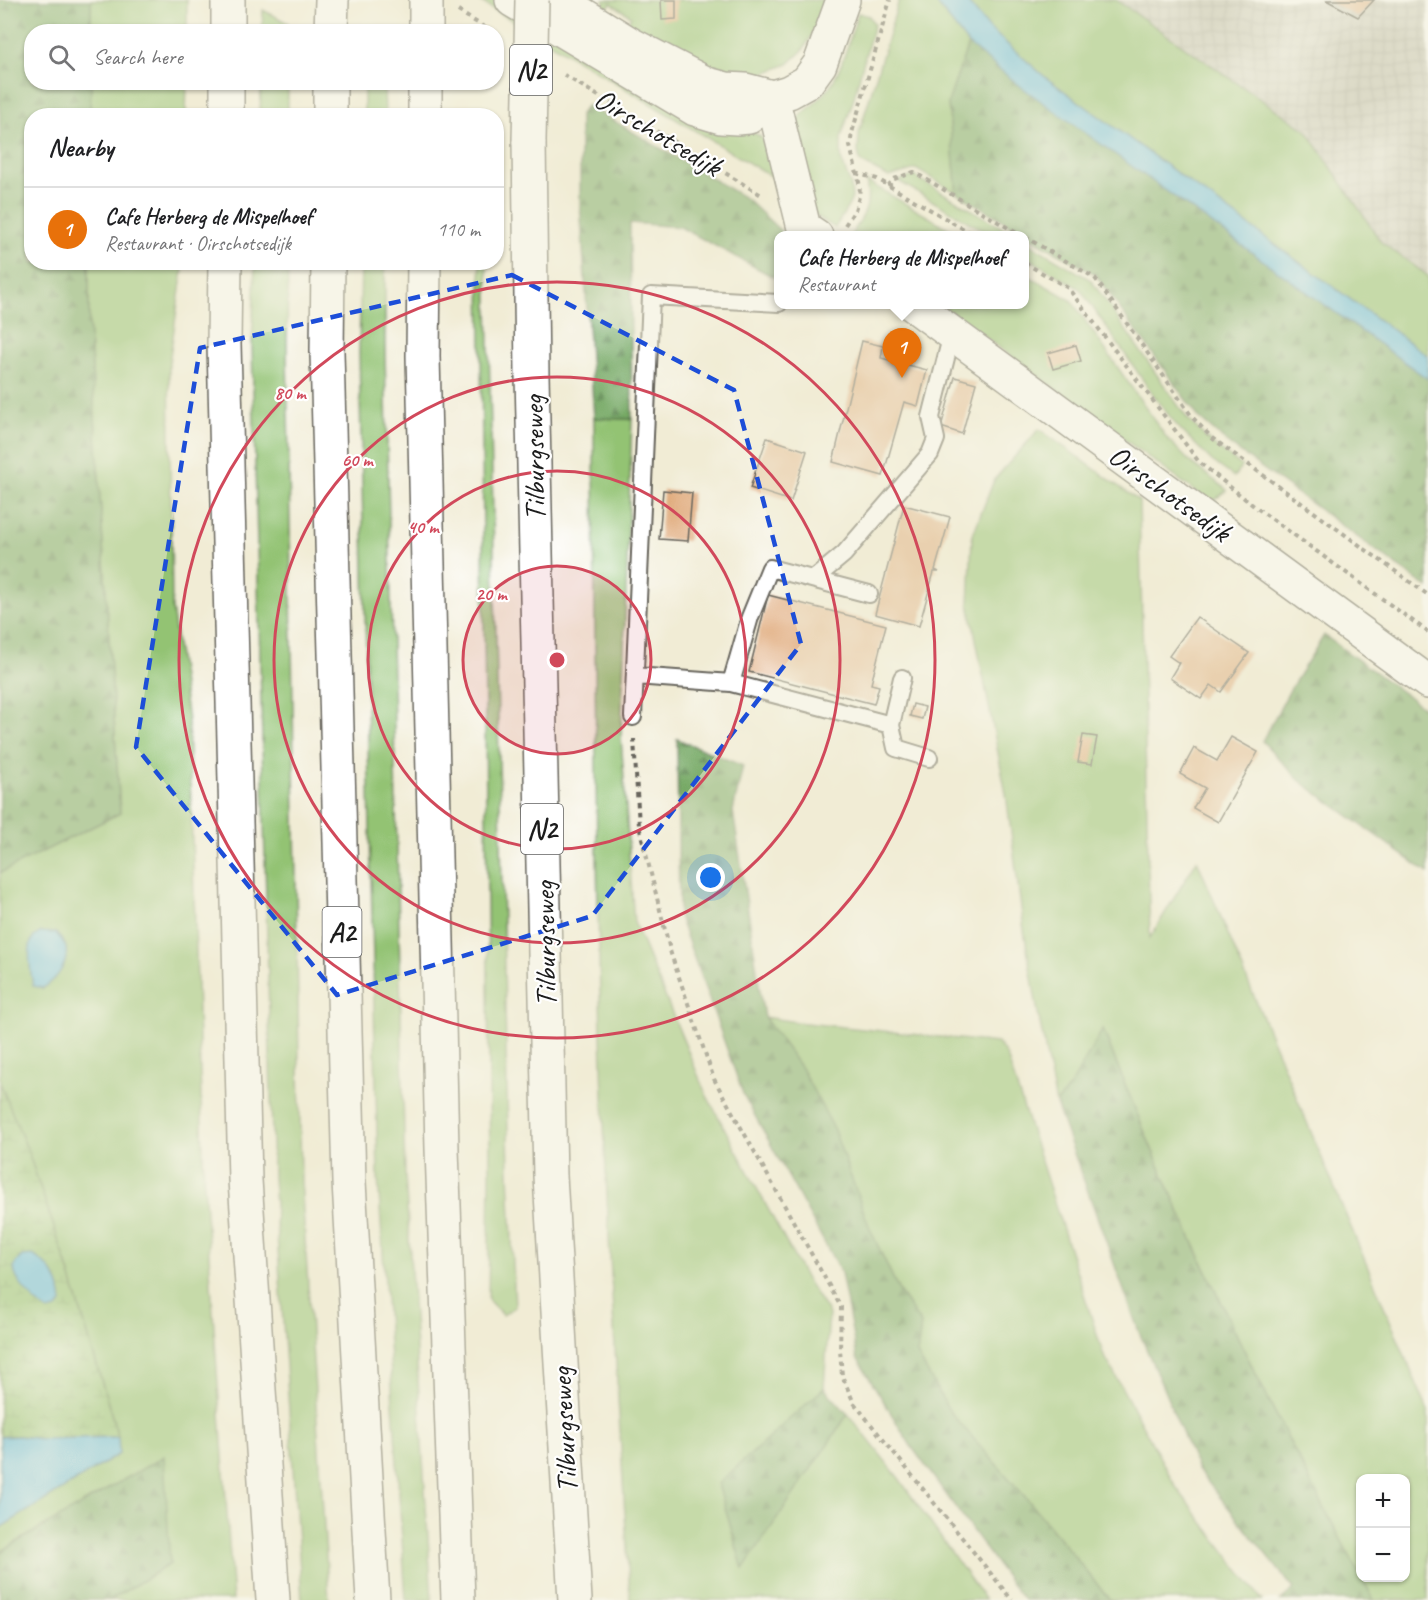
<!DOCTYPE html>
<meta charset="utf-8">
<style>
body{margin:0;font-family:Caveat,sans-serif;background:#f6f6f6;color:#202124}
.controls{position:absolute;right:18px;bottom:18px;display:grid;overflow:hidden;border-radius:12px;box-shadow:0 2px 4px #0004}
.controls button{width:54px;height:54px;display:grid;place-items:center;padding:0;border:0;border-bottom:2px solid #e0e0e0;background:#fff;color:#202124;font:30px sans-serif}
.you{position:absolute;left:711px;top:878px;width:21px;height:21px;margin:-15px;border:4px solid #fff;border-radius:50%;background:#1a73e8;box-shadow:0 0 0 9px #1a73e833}
.badge{display:grid;place-items:center;width:39px;height:39px;border-radius:50%;background:#d1495b;color:#fff;font-size:20px;font-weight:700}
.pin{position:absolute;translate:-50% -50px;filter:drop-shadow(0 2px 3px #0008)}
.pin::after{content:'';position:absolute;top:32px;width:21px;height:18px;background:inherit;clip-path:polygon(0 0,100% 0,50% 100%)}
.popup{position:absolute;left:774px;top:231px;width:255px;height:78px;box-sizing:border-box;display:grid;place-content:center;border-radius:12px;background:#fff;filter:drop-shadow(0 2px 4px #0005);font-size:20px;white-space:nowrap;color:#757577}
.popup b{font-size:22px;color:#202124}
.popup::after{content:'';position:absolute;left:50%;top:100%;margin-left:-12px;border:12px solid transparent;border-top-color:#fff}
.list{margin:0;padding:0;list-style:none}
h2{display:flex;justify-content:space-between;align-items:center;height:78px;margin:0;padding:0 24px;font-size:26px}
h2 small{font-size:20px;font-weight:400;color:#757577}
.list li{display:grid;grid-template-columns:39px 1fr auto;gap:18px;align-items:center;box-sizing:border-box;height:84px;padding:0 24px;border-top:2px solid #e0e0e0}
.list b{display:block;font-size:22px;white-space:nowrap}
.list p{margin:0;font-size:20px;white-space:nowrap;color:#757577}
.list em{font-size:20px;font-style:normal;color:#757577}
.icon{flex:none;width:33px;height:33px;fill:none;stroke:currentColor;stroke-width:2;stroke-linecap:round;stroke-linejoin:round}
.map{position:relative;flex:none;width:1428px;height:1600px;overflow:hidden}
.search{position:absolute;background:#fff;box-shadow:0 2px 4px #0004;left:24px;top:24px;width:480px;height:66px;display:flex;align-items:center;gap:15px;box-sizing:border-box;padding:0 21px;border-radius:24px;color:#757577;font-size:22px}
.panel{position:absolute;background:#fff;box-shadow:0 2px 4px #0004;left:24px;top:108px;width:480px;height:162px;border-radius:24px}
.map>svg:first-child{display:block}
.industrial{fill:url(#industrial-grid)}
.green{fill:#93c373;stroke:#587048;stroke-width:1.5;fill-rule:evenodd}
.forest{fill:url(#forest-firs);stroke:#496240;stroke-width:1.5}
.wetland{fill:url(#wetland-marsh);stroke:#587048;stroke-width:1.5}
.water{fill:#66bde3;stroke:#416c80;stroke-width:1.5}
.building{fill:#e1ad80}
.lines{fill:none;stroke-linecap:round;stroke-linejoin:round}
.service-casing{stroke:#67655d;stroke-width:20}
.minor-casing{stroke:#67655d;stroke-width:36}
.trunk-casing{stroke:#67655d;stroke-width:36}
.motorway-casing{stroke:#67655d;stroke-width:36}
.path{stroke:#67655d;stroke-width:4;stroke-dasharray:4.5 4.5;stroke-linecap:butt}
.service{stroke:#fff;stroke-width:16}
.minor{stroke:#fff;stroke-width:33}
.trunk{stroke:#fff;stroke-width:33}
.motorway{stroke:#fff;stroke-width:33}
.motorway-bridge-casing{stroke:#67655d;stroke-width:36;stroke-linecap:butt}
.motorway-bridge{stroke:#fff;stroke-width:33}
.marked{fill:none;stroke:#1d4ed8;stroke-width:4.5;stroke-dasharray:12 8;stroke-linejoin:round}
.ring{fill:none;stroke:#d1495b;stroke-width:3}
.labels{text-anchor:middle;dominant-baseline:central;stroke-width:4.5;stroke-linejoin:round;paint-order:stroke}
.shield{fill:#fff;stroke:#606060;stroke-width:1.5}
.shield-label{font-size:28px;font-weight:bold;fill:#1c1c1c}
.street-label{font-size:30px;fill:#1c1c1c;stroke:#fff}
.centre{fill:#d1495b;stroke:#fff;stroke-width:3}
.ring-label{font-size:18px;text-anchor:middle;font-weight:bold;fill:#d1495b;stroke:#fff;stroke-width:4.5;stroke-linejoin:round;paint-order:stroke}
</style>
<div class="map">
<svg width="1428" height="1600" viewBox="0 0 1428 1600">
<defs>
<pattern id="industrial-grid" width="8" height="8" patternUnits="userSpaceOnUse" patternTransform="scale(1.5)"><rect width="8" height="8" fill="#c5c5b8"/><path d="M0 4h8M4 0v8" fill="none" stroke="#a9a99e"/></pattern>
<pattern id="forest-firs" width="22" height="20" patternUnits="userSpaceOnUse" patternTransform="scale(1.5)"><rect width="22" height="20" fill="#76a965"/><path d="M5 1l3.5 6h-7zM16 11l3.5 6h-7z" fill="#608952"/></pattern>
<pattern id="wetland-marsh" width="20" height="14" patternUnits="userSpaceOnUse" patternTransform="scale(1.5)"><rect width="20" height="14" fill="#93c373"/><path d="M1 5h8M5 5V1M11 12h8M15 12V8" fill="none" stroke="#7ea763"/></pattern>
</defs>
<rect width="100%" height="100%" fill="#fff"/>
<filter id="ink" filterUnits="userSpaceOnUse"><feTurbulence type="fractalNoise" baseFrequency=".0167" numOctaves="2"/><feDisplacementMap in="SourceGraphic" scale="12" xChannelSelector="R" yChannelSelector="G"/><feConvolveMatrix kernelMatrix="1 2 1 2 8 2 1 2 1" color-interpolation-filters="sRGB"/></filter>
<filter id="wash" filterUnits="userSpaceOnUse"><feTurbulence type="fractalNoise" baseFrequency=".008" numOctaves="4" result="noise"/><feDisplacementMap in="SourceGraphic" scale="24" xChannelSelector="R" yChannelSelector="G"/><feGaussianBlur stdDeviation="1.35" result="paint"/><feColorMatrix in="noise" values="0 0 0 0 0 0 0 0 0 0 0 0 0 0 0 0 0 1.4 0 .05"/><feComposite in="paint" operator="in"/></filter>
<g filter="url(#wash)">
<rect width="100%" height="100%" fill="#f1ecd5"/>
<path class="industrial" d="M1022,0h406v293z"/>
<path class="green" d="M91,0h96v31l-96,1z
M478,0h19l254,132c22,7 21,28 26,48z
M604,0h218l3,2 -7,23 -15,25 -15,14 -36,14 -41,-3 -86,-47 6,-12 -20,-13 -8,12z
M899,0h35l34,44 -20,59 9,90 -41,-24 -27,8 -29,-15 -2,-11 1,-18z
M966,0h150l191,131 74,111 47,34v80l-383,-279 -55,-48z
M263,10l25,13v8h-26z
M858,13l11,3 5,8 -21,77 -12,37v21l10,27 1,12 -3,7 -14,23 -22,-14 -20,-89c8,-13 23,-21 33,-33 17,-22 23,-53 32,-79z
M91,83h96l-1,32 -96,1z
M261,83h27v32h-28z
M364,83h20l1,32h-21z
M914,176l101,59h-24l-93,-54z
M866,181l94,54h-109c13,-21 20,-27 15,-54z
M1025,241l66,39 96,138 24,25 31,23 -8,11 -22,-16 -35,-35 -23,-30 -74,-107 -55,-33z
M89,263h95l-15,100 3,245 16,113 16,462 29,417h-123l60,-36 -123,-40 -47,28v-24l119,-74 -1,-17 -50,-169 -41,-119 -27,-66v-210l120,-60 -31,-491zM56,933c3,4 7,8 9,12 6,17 -10,35 -22,43z
M255,263h33l-1,84 14,832 28,421h-27l-29,-423 -21,-831z
M361,263h24v91l20,821 27,425h-26l-28,-422 -19,-825z
M480,263h7l22,910 6,134 -12,8 -15,-15 2,-129z
M1025,274l46,26 95,137 22,23 39,30 -16,13 -270,-198 84,-1z
M594,418l38,1 -11,318 13,185 72,172 100,185 23,35 -5,74 -106,96 25,84 105,-154 50,63 87,123h-355c-8,-142 -18,-285 -24,-427 -11,-252 -11,-503 -12,-755z
M1039,429l100,72 11,437 47,-78 231,551v189h-54l-12,-22h44v-100h-46v97c-96,-177 -184,-358 -257,-546l-32,56 -15,19 -19,-96 -13,-77 -18,-137 -37,-190 3,-67 22,-57z
M764,1017l32,5 202,21 9,13 96,297 73,134 86,113h-152l-82,-100 -78,-88 -33,-58 4,-30 -21,-31 -30,-64 -38,-104z"/>
<path class="forest" d="M0,0h91v31l-59,1v50l59,1 -1,32 -58,1v146l57,1v59l31,491 -120,60z
M968,44l55,44 405,291v209l-198,-143 -31,-27 -104,-144 -57,-32 -81,-49 -9,-90z
M587,105l160,94 38,36 -6,1v44l-99,-53 -50,-4 2,196 -38,-1 -14,-215v-89z
M1324,635l104,76v162l-128,-92 -38,-40 29,-53z
M677,739l66,27 -10,45 31,206 37,51 31,57 38,104 30,64 21,31 -4,30 33,58 78,88 82,100h-86l-13,-16 -100,-138 -54,-88 -16,-85 -98,-179 -64,-178z
M1103,1029c72,187 161,369 257,546v3h2l12,22h-93l13,-11 -96,-119 -59,-138 -83,-228 15,-19z
M824,1388l24,26 -105,155 -25,-85z
M164,1456l6,108 -60,36h-110v-48z"/>
<path class="wetland" d="M0,1083l27,66 41,119 50,169 -77,2 -22,-3 -19,1z"/>
<path class="water" d="M934,0h32l24,29 55,48 383,279v23l-405,-291 -55,-44z
M41,932l15,1c3,4 7,8 9,12 6,17 -9,35 -22,43l-10,-2c-2,-12 -7,-37 0,-48 2,-3 6,-4 8,-6z
M33,1255c20,13 27,25 29,48l-5,6 -9,2c-11,-7 -39,-33 -33,-47 1,-2 6,-7 7,-8z
M19,1436l22,3 77,-2 1,17 -119,74v-91z"/>
<g id="blocks">
<path class="building" d="M661,0h15v19l-14,1z
M1326,0h48l-16,17z
M862,341l21,5 -2,12 46,12 -9,36 -14,-4 -21,74 -50,-14z
M1076,345l5,16 -28,8 -5,-16z
M955,377l21,6 -14,51 -21,-7z
M767,438l40,13 -16,50 -41,-13z
M663,490l29,3 -4,48 -29,-2z
M904,505l46,12 -15,53 4,2h-5l-15,54 -44,-12z
M768,595l118,30 -15,59 8,2 -5,18 -125,-32z
M1197,617l52,36 -28,39 -10,-7 -10,14 -31,-21 9,-15 -10,-7z
M913,704l12,3 -3,12 -12,-3z
M1083,735l14,2 -5,27 -14,-2z
M1231,737l27,15 -40,70 -25,-14 12,-20 -25,-14 14,-26 23,13z"/>
</g>
</g>
<g filter="url(#ink)">
<use href="#blocks" fill-opacity="0" stroke="#67655d" stroke-width="1.5"/>
<g class="lines">
<defs>
<path id="service" d="M814,579l30,-25 86,-100 6,-15 -5,-22 21,-83
M635,676l96,7 160,42 5,23 33,10
M731,683l19,-66 20,-49 99,26
M633,717l18,-421 128,7
M891,725l11,-47"/>
<path id="minor" d="M512,0l183,109 26,8 16,1 12,-1 23,-20 17,-5 18,-10 13,-18 23,-64
M559,0l73,45 75,39 19,5 19,1 27,7
M772,97l32,131 12,8
M912,304l516,378"/>
<path id="trunk" d="M228,32v-32
M227,116v-34
M225,262l-1,82 21,836 28,420"/>
<path id="motorway" d="M331,32l1,-32
M426,32v-32
M330,116v-34
M425,116v-34
M529,141l3,234 18,801 25,424
M328,262l-1,90 22,830 24,418
M424,262l-1,94 19,793 16,451"/>
</defs>
<use href="#service" class="service-casing"/>
<use href="#minor" class="minor-casing"/>
<use href="#trunk" class="trunk-casing"/>
<use href="#motorway" class="motorway-casing"/>
<path class="path" d="M458,11l34,21
M564,75l199,121
M856,173l21,6 99,57
M888,186l6,-7 20,-7 108,64
M845,225l10,-15 4,-13 1,-11 -10,-40 2,-13 38,-133
M1025,237l70,41 98,140 19,20 216,157
M1025,263l43,25 131,174 55,44 174,126
M634,739l5,87 32,128 43,125 127,228 -1,43 2,26 12,27 158,197"/>
<use href="#service" class="service"/>
<use href="#minor" class="minor"/>
<use href="#trunk" class="trunk"/>
<use href="#motorway" class="motorway"/>
<defs>
<path id="motorway-bridge" d="M529,141l3,-141"/>
</defs>
<use href="#motorway-bridge" class="motorway-bridge-casing"/>
<use href="#motorway-bridge" class="motorway-bridge"/>
</g>
</g>
<path d="M0 0H1428V1600H0ZM512,275l222,115 67,254 -209,272 -255,79 -201,-248 64,-399z" fill="#f1ecd5" fill-opacity=".55" fill-rule="evenodd"/>
<path class="marked" d="M512,275l222,115 67,254 -209,272 -255,79 -201,-248 64,-399z"/>
<circle cx="557" cy="660" r="94" fill="#d1495b" fill-opacity=".12"/>
<g class="ring">
<circle cx="557" cy="660" r="94"/>
<circle cx="557" cy="660" r="189"/>
<circle cx="557" cy="660" r="283"/>
<circle cx="557" cy="660" r="378"/>
</g>
<g class="labels">
<g class="shield">
<rect x="510" y="45" width="42" height="50" rx="4.5"/>
<rect x="521" y="804" width="42" height="50" rx="4.5"/>
<rect x="322.5" y="907" width="39" height="50" rx="4.5"/>
</g>
<g class="shield-label">
<text x="531" y="70">N2</text>
<text x="542" y="829">N2</text>
<text x="342" y="932">A2</text>
</g>
<g class="street-label">
<text transform="translate(658 132) rotate(31)">Oirschotsedijk</text>
<text transform="translate(534 458) rotate(-91)">Tilburgseweg</text>
<text transform="translate(1170 493) rotate(36)">Oirschotsedijk</text>
<text transform="translate(545 944) rotate(-91)">Tilburgseweg</text>
<text transform="translate(564 1430) rotate(-93)">Tilburgseweg</text>
</g>
</g>
<circle cx="557" cy="660" r="9" class="centre"/>
<g class="ring-label">
<text x="290" y="399">80 m</text>
<text x="357" y="466">60 m</text>
<text x="423" y="533">40 m</text>
<text x="491" y="600">20 m</text>
</g>
</svg>
<div class="controls">
<button>+</button>
<button>−</button>
</div>
<div class="you"></div>
<div class="pin badge" style="left:902px;top:378px;background:#e8710a">1</div>
<div class="popup"><b>Cafe Herberg de Mispelhoef</b>Restaurant</div>
<div class="search"><svg class="icon" aria-label="search" viewBox="0 0 24 24"><circle cx="10" cy="10" r="6"/><path d="M15 15l6 6"/></svg>Search here</div>
<section class="panel">
<h2>Nearby<small></small></h2>
<ul class="list">
<li><span class="badge" style="background:#e8710a">1</span><div><b>Cafe Herberg de Mispelhoef</b><p>Restaurant · Oirschotsedijk</p></div><em>110 m</em></li>
</ul>
</section>
</div>
